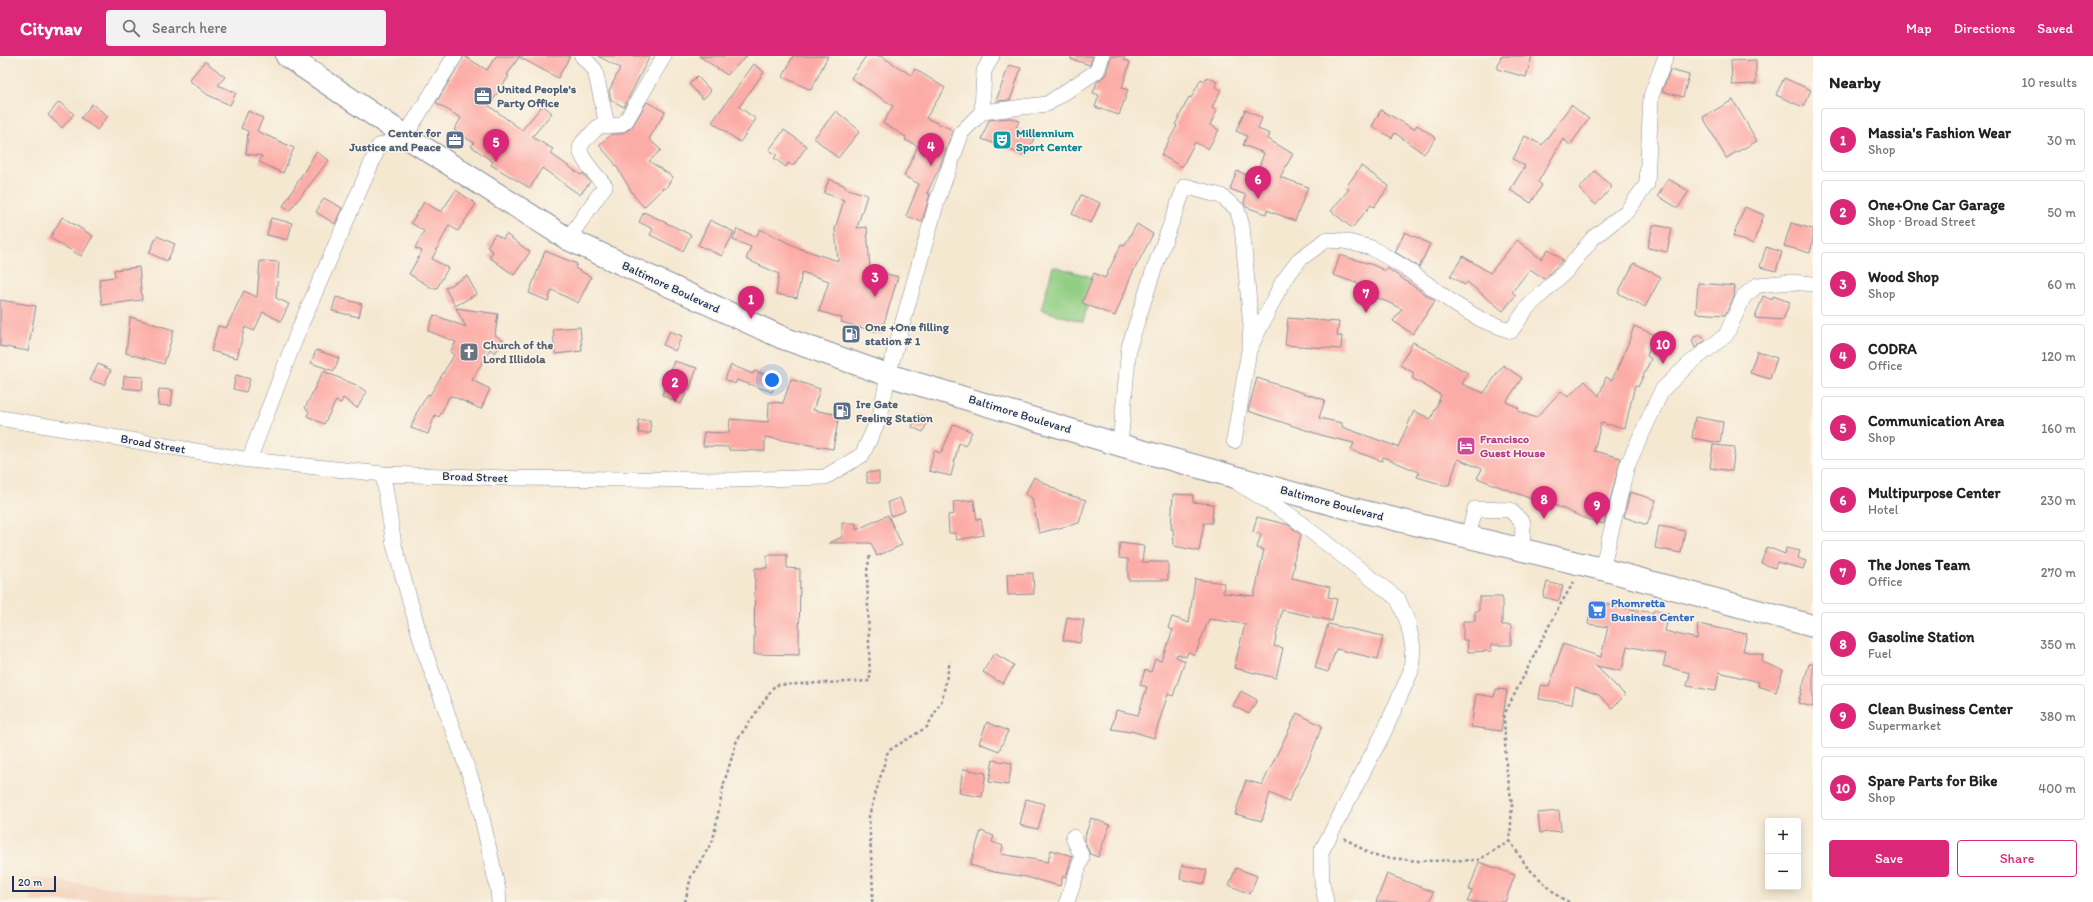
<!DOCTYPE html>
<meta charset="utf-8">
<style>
body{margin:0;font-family:Itim,sans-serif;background:#f2f2f2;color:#222}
.controls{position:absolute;right:12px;bottom:12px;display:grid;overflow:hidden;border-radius:4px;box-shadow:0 2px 10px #0003}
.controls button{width:36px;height:36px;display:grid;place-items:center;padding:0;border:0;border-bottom:1px solid #e0e0e0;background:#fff;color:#222;font:20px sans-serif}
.scale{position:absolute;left:12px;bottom:10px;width:44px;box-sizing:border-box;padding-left:4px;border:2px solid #1b2f5e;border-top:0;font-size:11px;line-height:14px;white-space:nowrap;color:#1b2f5e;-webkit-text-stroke:3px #fbf7ec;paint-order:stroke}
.you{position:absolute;left:772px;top:324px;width:14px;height:14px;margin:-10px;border:3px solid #fff;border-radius:50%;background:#1a73e8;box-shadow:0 0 0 6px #1a73e833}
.badge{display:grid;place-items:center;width:26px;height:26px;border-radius:50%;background:#db2777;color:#fff;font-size:13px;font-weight:700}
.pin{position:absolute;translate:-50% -33px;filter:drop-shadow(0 1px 2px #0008)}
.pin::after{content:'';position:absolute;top:21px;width:14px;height:12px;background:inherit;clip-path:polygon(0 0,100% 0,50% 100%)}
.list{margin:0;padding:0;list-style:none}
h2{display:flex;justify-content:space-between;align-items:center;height:52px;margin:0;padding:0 16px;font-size:17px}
h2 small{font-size:13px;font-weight:400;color:#767676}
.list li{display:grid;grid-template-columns:26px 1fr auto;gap:12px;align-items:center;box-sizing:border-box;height:64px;margin:0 8px 8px;padding:0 8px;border:1px solid #e0e0e0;border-radius:4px}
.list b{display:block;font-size:15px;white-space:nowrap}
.list p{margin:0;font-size:13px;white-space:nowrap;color:#767676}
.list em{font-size:13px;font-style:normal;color:#767676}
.actions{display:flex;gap:8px;padding:12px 16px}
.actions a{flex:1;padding:9px 0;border:1px solid #db2777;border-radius:4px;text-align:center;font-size:14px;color:#db2777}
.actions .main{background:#db2777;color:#fff}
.icon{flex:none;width:22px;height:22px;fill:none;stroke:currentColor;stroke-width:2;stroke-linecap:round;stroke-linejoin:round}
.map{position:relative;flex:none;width:1813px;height:846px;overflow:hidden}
header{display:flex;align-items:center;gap:24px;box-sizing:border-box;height:56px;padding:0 20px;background:#db2777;color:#fff}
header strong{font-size:19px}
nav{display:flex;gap:22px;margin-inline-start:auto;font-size:14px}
.search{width:280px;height:36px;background:#f2f2f2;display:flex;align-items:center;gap:10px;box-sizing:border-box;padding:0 14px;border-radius:4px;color:#767676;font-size:15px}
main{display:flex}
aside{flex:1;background:#fff}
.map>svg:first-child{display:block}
.built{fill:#f3d4bf}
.green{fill:#91cd82;stroke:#567e70}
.building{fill:#fcaca6}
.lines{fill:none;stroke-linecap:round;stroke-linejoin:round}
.street-casing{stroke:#888c98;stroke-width:16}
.highway-casing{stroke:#888c98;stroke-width:24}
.path{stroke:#888c98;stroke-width:2.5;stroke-dasharray:3 3;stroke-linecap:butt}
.street{stroke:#fff;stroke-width:15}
.highway{stroke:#fff;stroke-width:22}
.labels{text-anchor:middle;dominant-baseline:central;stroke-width:3;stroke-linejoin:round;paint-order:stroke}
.service-label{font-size:12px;font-weight:bold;fill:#4e5e75;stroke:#fbf7ec;text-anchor:start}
.culture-label{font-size:12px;font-weight:bold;fill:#0d838f;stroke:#fbf7ec;text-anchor:start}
.street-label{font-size:12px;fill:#1b2f5e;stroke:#fbf7ec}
.worship-label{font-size:12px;font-weight:bold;fill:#5b616d;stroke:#fbf7ec;text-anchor:start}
.hotel-label{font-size:12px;font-weight:bold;fill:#b23c85;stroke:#fbf7ec;text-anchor:start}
.shop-label{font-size:12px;font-weight:bold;fill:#366cbe;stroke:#fbf7ec;text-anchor:start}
</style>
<header>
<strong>Citynav</strong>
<div class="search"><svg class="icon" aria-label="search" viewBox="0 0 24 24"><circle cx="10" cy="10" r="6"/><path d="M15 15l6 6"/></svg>Search here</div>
<nav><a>Map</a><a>Directions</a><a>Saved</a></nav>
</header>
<main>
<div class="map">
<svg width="1813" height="846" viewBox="0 0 1813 846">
<rect width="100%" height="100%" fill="#fbf7ec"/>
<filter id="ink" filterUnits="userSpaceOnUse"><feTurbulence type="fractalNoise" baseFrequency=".025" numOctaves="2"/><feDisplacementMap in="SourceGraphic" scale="8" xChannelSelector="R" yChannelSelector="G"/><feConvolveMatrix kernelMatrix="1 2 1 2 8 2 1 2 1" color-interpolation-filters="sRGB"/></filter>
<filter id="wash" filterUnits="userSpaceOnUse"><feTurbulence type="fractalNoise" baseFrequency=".012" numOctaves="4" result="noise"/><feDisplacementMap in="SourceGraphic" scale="16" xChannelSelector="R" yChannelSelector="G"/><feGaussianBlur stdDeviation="0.9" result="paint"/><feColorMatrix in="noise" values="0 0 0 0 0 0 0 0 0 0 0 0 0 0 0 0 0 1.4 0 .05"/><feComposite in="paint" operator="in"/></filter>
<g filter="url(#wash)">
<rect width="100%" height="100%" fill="#f5e8d1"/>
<path class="built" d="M32,822l198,24h-201z"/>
<path class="green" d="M1053,210l42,12 -12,44 -42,-12z"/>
<g id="blocks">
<path class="building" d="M464,0l23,14 9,-14h74l-12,22 -39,-21 -12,18 2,1 -20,30 33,24 21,-25 9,8 -20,24 21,12 -3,4 31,22 2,-2 7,9 -10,13 -38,-27 -12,20 -39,-23 2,-3 -22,-16 3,-3 -20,-13 7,-12 -25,-15z
M598,0h52l-26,51 -13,-7 -2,-9 11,-23z
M699,0h48l-20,19z
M793,0h35l-17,34 -28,-13z
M866,0h15l30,19 4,-6 30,19 -19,30 27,12 -13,36 -13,27 3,1 -8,28 -16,-6 13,-32 -15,-8 14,-30 -13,-6 1,-3 -23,-14 10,-17 -42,-28z
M1071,0h22l-3,9 -19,-6z
M1111,0h14l-1,4 6,2 -8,26 6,2 -9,25 -24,-8 4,-12 -6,-2 4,-11 9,-8z
M1501,0h31l-6,21 -29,-8z
M1756,4v24l-24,1 -1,-24z
M205,5l20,16 -7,8 18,8 -6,12 -22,-10 -19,-15z
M754,8l10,8 -25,35 17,12 -16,23 -28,-20z
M1009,9l12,3 -8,24 -3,8 -14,1z
M1670,14l19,5 -6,22 -21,-6z
M697,20l14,15 -8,8 -14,-15z
M1207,21l10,5 -2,5 6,3 -9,18 5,3 -7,14 9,5 -11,19 -13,-7 -13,25 -21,-12 16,-29 -2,-1 14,-28 2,1 10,-19 4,2z
M1784,22l27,12 -8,17 -27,-12z
M1733,44l24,41 -31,17 -23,-41z
M59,46l15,12 -12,14 -14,-13z
M647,46l18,10 -16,27 12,11 -12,11 24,16 -8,12 -2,-1 -19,19 -9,-10 -22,-36 -14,-16 13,-11h9l10,-6z
M92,48l16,12 -11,14 -16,-12z
M1571,49l18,14 -19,26 -7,-6 -25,43 4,3 -11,18 -21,-13 15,-24 -12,-7 12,-23 17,9z
M1245,54l17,8 -4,11 12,5 -2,5 25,15 -13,23 28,10 -13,34 -28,-11 -1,4 -20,-7 -2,-4 2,-8 -16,-6 7,-18 18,7 9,-25 -21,-8 4,-9 -11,-5z
M1381,54l33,19 3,-4 19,13 -12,16 -29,-21 -3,5 -20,-12z
M248,55l15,7 -6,13 37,17 -11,25 -24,-11 3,-6 -16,-2 2,-23 -7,-3z
M836,55l24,20 -22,27 -24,-20z
M1010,62l9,3 -3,7 19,8 -9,20 -44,-17 7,-19z
M784,74l23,16 -14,20 -5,-3 -2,4 -12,-9 3,-3 -8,-5z
M316,96l13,8 -39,50 -7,-4z
M1361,110l28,20 -15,21 -3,-2 -19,23 -21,-17 18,-22 -3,-2z
M1595,115l17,16 -16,18 -17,-16z
M829,123l17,7 -1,2 22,7 -10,33 10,-1 3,42 28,8 -17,56 -40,-11 1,-4 -23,-7 10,-30 -27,-9 -5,26 -21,-4 3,-20 -33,-15 5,-12 -18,-7 4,-11 19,8 4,-8 41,20 37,12 -3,-32 9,-29 -20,-7z
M1668,123l21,12 -11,17 -20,-12z
M456,134l20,14 -18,27 -9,-6 -17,34 16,9 -11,20h-5l-23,-14 13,-23 -7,-3 9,-17 -13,-8 13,-21 17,10z
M1081,139l19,8 -9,20 -19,-9z
M324,142l18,10 -7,16 -19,-12z
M1745,151l19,8 -11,29 -20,-8z
M644,156l47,23 -8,16 -33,-16 3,-6 -14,-7z
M62,161l31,19 -12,20 -31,-18z
M271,162l21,5 -4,17 -21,-5z
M710,164l24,12 -12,24 -24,-11z
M1791,167l22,6v12l-3,12 -26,-7z
M1137,168l16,10 -22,42 -16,40 -33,-13 12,-30 11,5 16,-33 3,1z
M1653,169l19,3 -5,24 -19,-4z
M1405,176l25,12 -11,23 -24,-15z
M495,178l8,5 3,-5 24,18 -16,23 -25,-18 4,-5 -6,-5z
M157,180l18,8 -8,17 -18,-8z
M1517,184l24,19 7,-10 15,11 -19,19 -14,-10 -18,23 4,3 -13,16 -36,-29 -2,3 -15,-9 13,-20 27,17z
M1766,191l16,5 -6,19 -16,-4z
M545,195l32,13 -2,4 16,9 -13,26 -26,-13 -4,11 -19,-8z
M1340,199l33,10 13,6 1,-3 48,33 -22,33 -20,-13 9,-12 -41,-19 2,-5 -30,-10z
M260,205l19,1 -3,36 13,6 -8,17 -18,-9 -9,19 -9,-4 -8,31 -26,-7 7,-25 8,2 18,-37 13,6z
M1634,207l27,14 -16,30 -27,-14z
M139,211l3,33 -40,5 -3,-26 16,-2 -1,-7z
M467,220l10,18 -22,12 -10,-18z
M1698,227l37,3 -1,11 -9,18 -29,-2z
M1763,240l9,4 1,-4 17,6 -7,18 -28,-2z
M336,241l26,7 -3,13 -27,-6z
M0,244l36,6 -8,45 -28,-5z
M456,252l42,6 -3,21 9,6 -9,12 -5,-4 -18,31 18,9 -9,20 -29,-13 -3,1 -10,20 -4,-2 -7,19 -17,-6 5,-14 12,-20 2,1 24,-40 -4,-3 6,-10 -28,-11 6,-16 32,12z
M130,261l44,13 -10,34 -38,-11z
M1288,262l51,4 -2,14h5l-1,13 -56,-4z
M1634,270l21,9 -8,21 4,3 -13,28 -3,-2 -10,43 -24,-5 -7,28 27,7 -17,66 -20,-6 -36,-16 -1,3 -70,-27 5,-9 -24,-10 -9,26h-5l-27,-8 2,-5 -36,-15 -1,4 -31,-11 3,-7 -30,-7 -76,-25 9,-33 68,22 -6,18 23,5v4l56,20 16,-36 17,8 10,-24 -29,-17 2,-5 -14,-8 13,-23 55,31 -6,11 22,9 19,-28 19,13 -16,24 13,6 -1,3 18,7 25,-27 7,6 17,-16 14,15 7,-19 6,3 16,-36z
M580,271l2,24 -27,3 -2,-25z
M670,275l12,5 -7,15 -12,-6z
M1701,279l5,5 -11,8 -3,-7 2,-4z
M316,294l23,8 -5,13 -23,-8z
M1757,295l20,7 -7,21 -20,-6z
M674,305l23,7 -8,23h-2l-6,13 -19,-9z
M98,308l13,6 -7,15 -14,-5z
M731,309l22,9 1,-3 12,4 -1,4 10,5 -3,8 -35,-12 -2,4 -10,-5z
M323,315l33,14 11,7 -10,16 -14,-10 -2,5 -5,-2 -12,23 -17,-8 2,-5 -4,-3z
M236,319l14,4 -4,13 -13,-3z
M124,320l19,1 -1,13 -19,-2z
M791,323l29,10 -7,21 26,5 -6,34 -68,-12v14l-36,-1v-3l-26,-1 1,-14 25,1 1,-14 38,3 1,-20 14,1z
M159,333l14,1 -2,16 -13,-1z
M917,358l12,4 -6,14 -11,-5z
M1695,361l28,5 -3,21 -28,-5z
M638,364h12l1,13h-12z
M954,368l18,8 -7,14 -6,-3 -8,33 -22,-5 5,-20 7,2z
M1713,389l22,2 -3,24 -22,-3z
M867,416h12v11h-12z
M1034,421l28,16 24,7 -7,23 -40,10 -7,-35 -7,-4z
M1630,436l26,8 -9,25 -23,-8z
M1173,438l20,1v7l20,2 -1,19h-8l-5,28 -25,-5 -1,-17h-2z
M900,442l5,13 -14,5 -3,-14z
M974,444l3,20 4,-1 3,16 -27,5 -1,-7h-7l-1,-18 6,-1 -1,-12z
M888,459l14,30 -25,11 -6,-13h-42l13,-6v-14h14v7z
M1257,461l32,8 12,10 -8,28h2l-3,15 38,9 -2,10 9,2 -5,22 -50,-11 -8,36 9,2 -7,30 -42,-10 11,-44 -36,-5 -14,36 -7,-3 -2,5 -9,-3 -1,3 9,4 -12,35 -5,-2 -14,44 -23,-7 -1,1 -18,-3 4,-19 22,5 9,-28 -7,-2 5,-15 6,2 4,-13 6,2 12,-31 -5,-2 4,-11 17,6 6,-44 29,4 -1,10 31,3 10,-46 -7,-2 4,-14 -8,-2z
M1659,470l26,5 -4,22 -26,-5z
M1120,487l24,3 -2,16h26v18h-40v-21l-9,-1z
M1767,491l18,7 1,-6 14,3 -2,7 8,3 -3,8 -26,-7 -2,6 -14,-5z
M767,499h20v13l13,1 -1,86 -45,-1 1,-86h12z
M1033,517l1,21 -26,1 -1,-21z
M1547,526l16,4 -4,15 -16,-4z
M1479,541h23v28h9v20h-20l1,6 -24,1 -1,-12h-4v-19h12v-10h4z
M1592,546l61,11 1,-3 15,4 -4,17 32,8 1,-15 49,10 -4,17 20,4 -1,7 21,8 -7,22 -18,-6 1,-4 -40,-10 -3,19 -29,-5 3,-13 -27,-7 3,-12 -39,-8 -5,25 -26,-5 29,29 -13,13 -13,-13 -24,-8 -3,17 -33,-5 2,-14 8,1 14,-42 38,13 7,-30 -20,-3z
M1067,561l17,3 -4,23 -17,-3z
M1328,568l55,12 -5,23 -42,-10 -8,23 -13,-4z
M994,597l20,12 -11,19 -20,-12z
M1809,608h4v43l-15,-4z
M1496,633l11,1 -6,41 -30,-4 5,-33 18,3z
M1241,635l16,9 -8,14 -16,-8z
M1297,657l25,13 -13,34 -21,42 -18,-9 -8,28 -27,-7 11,-34 16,5z
M987,666l21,9 -9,20 -20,-8z
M993,704l19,3 -4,22 -19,-3z
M963,713l23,4 -4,24 -23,-4z
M1026,743l19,5 -7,25 -18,-4z
M1559,755l2,20 -21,2 -2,-20z
M1091,762l19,7 -12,32 -8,-3 -6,-15z
M981,775l13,5 -2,6 11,4 -2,8 47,8 3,-12 21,6 -6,21 -3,-1 -3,10 -34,-9 -32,-5 -24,-7z
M1479,806l36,13 -10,27h-38l5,-11 -3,-1z
M1182,809l25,5 -3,14 -24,-5z
M1236,812l21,8 -7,18 -21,-9z
M1387,818l46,18 -4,10h-53z"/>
</g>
</g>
<g filter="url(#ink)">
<use href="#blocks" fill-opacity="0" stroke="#888c98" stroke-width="1"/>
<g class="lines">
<defs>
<path id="street" d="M582,0l13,14 12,55
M982,56l65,-8 50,-33 5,-15
M568,183l37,-53c-6,-9 -29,-30 -24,-41 4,-7 13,-13 18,-19l21,-1 6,-4 38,-65
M0,362l249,42 134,14 126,4 224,2 92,-3 37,-22 18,-38 8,-42 49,-174 25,-69 20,-20 2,-41 8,-15
M1234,385l15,-91 33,-67 18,-24 26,-19 18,1 28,7 35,21 49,36 26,15 29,11 16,-23 40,-38 26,-32 34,-27 20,-27 4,-88 15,-40
M1120,389l9,-98 24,-75 32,-86 36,10 16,13 5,17 9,100 -1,17
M249,404l50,-131 80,-183 26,-10 50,-80
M383,418l11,71 30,105 53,145 21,95 1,12
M1238,427l52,32 108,84 10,24 5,25 -2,23 -27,61 -63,120 1,31 4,19
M1468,481l7,-28 35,1 13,13 -1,28
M1602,513l25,-103 35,-76 27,-26 37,-29 18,-39 14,-11 33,-3 22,2
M1067,846l15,-45 -9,-20"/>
<path id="highway" d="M287,0l118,80 163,103 215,99 105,37 232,70 212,59 270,65 211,57"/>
</defs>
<use href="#street" class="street-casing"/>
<use href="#highway" class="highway-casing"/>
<path class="path" d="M1344,782l30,18 44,5 60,-1 32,-19
M685,846l6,-25 22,-37 11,-57 13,-43 38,-55 95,-4 -3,-110 3,-16
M872,846l1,-10 -4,-76 19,-65 39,-24 15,-27 8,-39
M1569,846l-10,-5 -32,-30 -17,-26 2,-36 -6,-40 -2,-50 52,-103 19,-32"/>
<use href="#street" class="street"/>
<use href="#highway" class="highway"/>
</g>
</g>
<defs>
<symbol id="office-square" viewBox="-11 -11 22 22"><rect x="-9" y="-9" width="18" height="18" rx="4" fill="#5c6f8a" stroke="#fbf7ec"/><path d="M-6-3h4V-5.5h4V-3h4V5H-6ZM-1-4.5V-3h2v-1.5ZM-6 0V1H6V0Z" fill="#fff"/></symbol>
<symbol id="theatre-square" viewBox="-11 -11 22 22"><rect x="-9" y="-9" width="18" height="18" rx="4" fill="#0f9aa8" stroke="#fbf7ec"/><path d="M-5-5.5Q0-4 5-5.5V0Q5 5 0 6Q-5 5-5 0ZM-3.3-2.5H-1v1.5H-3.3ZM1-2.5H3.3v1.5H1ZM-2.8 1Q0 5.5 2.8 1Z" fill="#fff"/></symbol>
<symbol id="fuel-square" viewBox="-11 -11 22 22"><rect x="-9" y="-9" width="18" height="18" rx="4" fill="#5c6f8a" stroke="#fbf7ec"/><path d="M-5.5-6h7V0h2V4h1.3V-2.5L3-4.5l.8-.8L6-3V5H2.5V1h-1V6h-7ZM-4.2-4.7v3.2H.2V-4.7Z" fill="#fff"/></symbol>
<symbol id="church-square" viewBox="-11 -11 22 22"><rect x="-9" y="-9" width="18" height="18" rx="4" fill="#6b7280" stroke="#fbf7ec"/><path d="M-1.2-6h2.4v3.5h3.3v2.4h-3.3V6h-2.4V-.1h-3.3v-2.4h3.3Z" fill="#fff"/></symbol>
<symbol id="hotel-square" viewBox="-11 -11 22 22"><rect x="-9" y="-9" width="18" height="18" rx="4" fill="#d1479c" stroke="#fbf7ec"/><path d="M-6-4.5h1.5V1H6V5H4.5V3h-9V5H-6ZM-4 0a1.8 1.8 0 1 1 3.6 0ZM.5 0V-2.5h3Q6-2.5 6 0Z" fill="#fff"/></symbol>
<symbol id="supermarket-square" viewBox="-11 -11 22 22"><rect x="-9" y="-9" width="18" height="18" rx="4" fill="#3f7fe0" stroke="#fbf7ec"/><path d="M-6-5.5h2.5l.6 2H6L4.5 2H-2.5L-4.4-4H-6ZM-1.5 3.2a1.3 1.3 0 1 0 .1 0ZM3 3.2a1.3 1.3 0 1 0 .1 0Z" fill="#fff"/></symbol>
</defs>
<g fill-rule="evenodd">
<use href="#office-square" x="472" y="29" width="22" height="22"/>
<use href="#office-square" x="444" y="73" width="22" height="22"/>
<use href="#theatre-square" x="991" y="73" width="22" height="22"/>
<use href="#fuel-square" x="840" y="267" width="22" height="22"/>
<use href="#church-square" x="458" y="285" width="22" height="22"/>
<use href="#fuel-square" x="831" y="344" width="22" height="22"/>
<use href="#hotel-square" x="1455" y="379" width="22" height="22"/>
<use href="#supermarket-square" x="1586" y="543" width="22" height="22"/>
</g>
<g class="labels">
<g class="service-label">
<text x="497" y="33">United People's<tspan x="497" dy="14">Party Office</tspan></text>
<text x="441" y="77" text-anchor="end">Center for<tspan x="441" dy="14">Justice and Peace</tspan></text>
<text x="865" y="271">One +One filling<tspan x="865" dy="14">station # 1</tspan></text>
<text x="856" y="348">Ire Gate<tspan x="856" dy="14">Feeling Station</tspan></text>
</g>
<g class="culture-label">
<text x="1016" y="77">Millennium<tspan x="1016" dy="14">Sport Center</tspan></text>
</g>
<g class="street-label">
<text transform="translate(671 231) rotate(25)">Baltimore Boulevard</text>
<text transform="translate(1020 358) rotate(17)">Baltimore Boulevard</text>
<text transform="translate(153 388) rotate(10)">Broad Street</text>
<text transform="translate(475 421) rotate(2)">Broad Street</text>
<text transform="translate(1332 447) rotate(15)">Baltimore Boulevard</text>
</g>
<g class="worship-label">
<text x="483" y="289">Church of the<tspan x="483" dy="14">Lord Illidola</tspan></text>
</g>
<g class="hotel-label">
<text x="1480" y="383">Francisco<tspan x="1480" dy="14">Guest House</tspan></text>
</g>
<g class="shop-label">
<text x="1611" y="547">Phomretta<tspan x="1611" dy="14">Business Center</tspan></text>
</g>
</g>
</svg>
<div class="controls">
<button>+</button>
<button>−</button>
</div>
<div class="scale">20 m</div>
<div class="you"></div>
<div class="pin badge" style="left:751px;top:263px">1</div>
<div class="pin badge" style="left:675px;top:346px">2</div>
<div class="pin badge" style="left:875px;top:241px">3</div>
<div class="pin badge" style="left:931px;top:110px">4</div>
<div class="pin badge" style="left:496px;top:106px">5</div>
<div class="pin badge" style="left:1258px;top:143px">6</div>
<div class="pin badge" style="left:1366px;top:257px">7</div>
<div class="pin badge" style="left:1544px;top:463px">8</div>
<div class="pin badge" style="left:1597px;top:469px">9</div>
<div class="pin badge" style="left:1663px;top:308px">10</div>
</div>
<aside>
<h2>Nearby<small>10 results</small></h2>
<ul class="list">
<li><span class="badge">1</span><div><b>Massia's Fashion Wear</b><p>Shop</p></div><em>30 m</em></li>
<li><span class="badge">2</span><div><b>One+One Car Garage</b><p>Shop · Broad Street</p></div><em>50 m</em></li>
<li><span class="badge">3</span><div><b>Wood Shop</b><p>Shop</p></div><em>60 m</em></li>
<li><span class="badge">4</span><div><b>CODRA</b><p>Office</p></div><em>120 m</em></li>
<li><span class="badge">5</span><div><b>Communication Area</b><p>Shop</p></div><em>160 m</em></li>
<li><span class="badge">6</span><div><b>Multipurpose Center</b><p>Hotel</p></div><em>230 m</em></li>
<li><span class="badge">7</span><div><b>The Jones Team</b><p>Office</p></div><em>270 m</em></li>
<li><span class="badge">8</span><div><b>Gasoline Station</b><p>Fuel</p></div><em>350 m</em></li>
<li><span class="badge">9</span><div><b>Clean Business Center</b><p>Supermarket</p></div><em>380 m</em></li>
<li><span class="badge">10</span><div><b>Spare Parts for Bike</b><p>Shop</p></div><em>400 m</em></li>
</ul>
<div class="actions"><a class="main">Save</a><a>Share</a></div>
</aside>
</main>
